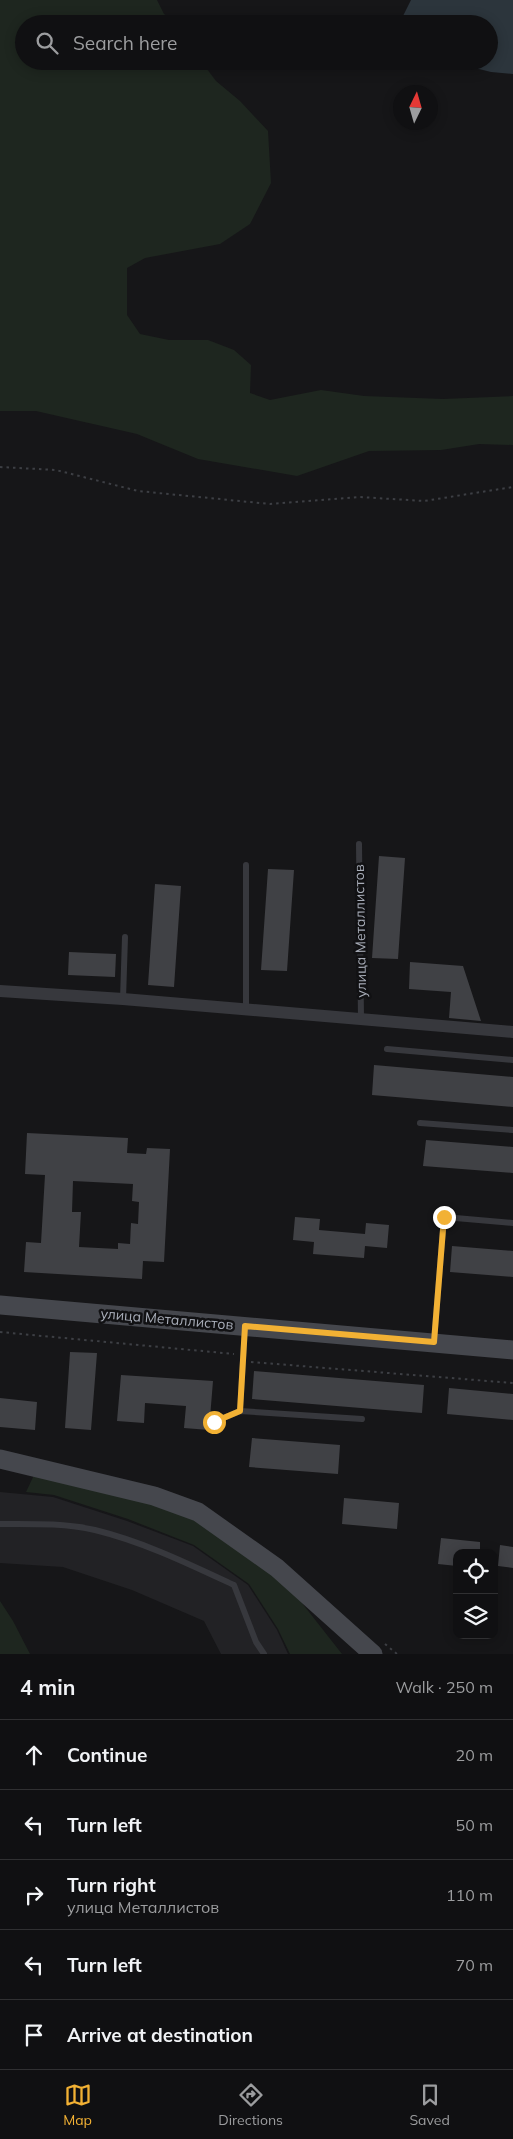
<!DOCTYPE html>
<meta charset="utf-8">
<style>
body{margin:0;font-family:Mulish,sans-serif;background:#19191b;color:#f1f3f6}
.controls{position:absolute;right:15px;bottom:15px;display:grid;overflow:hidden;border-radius:10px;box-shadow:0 2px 12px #0003}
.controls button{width:45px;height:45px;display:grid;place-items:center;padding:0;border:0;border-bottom:1px solid #303032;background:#101012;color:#f1f3f6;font:25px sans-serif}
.compass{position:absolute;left:393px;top:85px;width:45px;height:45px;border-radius:50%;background:#101012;box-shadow:0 2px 12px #0003;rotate:5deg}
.stop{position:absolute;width:15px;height:15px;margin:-11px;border:4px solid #f2b134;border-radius:50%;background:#fff}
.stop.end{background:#f2b134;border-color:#fff;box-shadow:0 1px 5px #0008}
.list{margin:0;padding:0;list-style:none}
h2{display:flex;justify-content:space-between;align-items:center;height:65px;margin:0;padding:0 20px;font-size:21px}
h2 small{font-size:16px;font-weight:400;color:#9c9d9f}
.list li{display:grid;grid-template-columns:32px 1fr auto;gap:15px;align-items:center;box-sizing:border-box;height:70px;padding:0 20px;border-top:1px solid #303032}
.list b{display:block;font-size:19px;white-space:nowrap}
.list p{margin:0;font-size:16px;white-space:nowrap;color:#9c9d9f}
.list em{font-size:16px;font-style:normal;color:#9c9d9f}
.icon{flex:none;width:28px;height:28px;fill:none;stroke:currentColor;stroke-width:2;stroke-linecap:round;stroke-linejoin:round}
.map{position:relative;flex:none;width:513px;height:1654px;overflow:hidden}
.search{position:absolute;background:#101012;box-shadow:0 2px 12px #0003;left:15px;right:15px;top:15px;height:55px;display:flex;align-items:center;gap:12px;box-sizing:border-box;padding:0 18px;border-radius:28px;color:#9c9d9f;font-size:19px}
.sheet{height:415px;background:#101012}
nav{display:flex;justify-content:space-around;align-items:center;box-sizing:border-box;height:70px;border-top:1px solid #303032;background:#101012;font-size:14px;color:#9c9d9f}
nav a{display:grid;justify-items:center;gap:2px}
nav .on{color:#f2b134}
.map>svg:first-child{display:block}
.built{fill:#222225}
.green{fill:#1e261f}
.water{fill:#2c353c}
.building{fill:#404145;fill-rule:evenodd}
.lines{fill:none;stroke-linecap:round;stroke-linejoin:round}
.path{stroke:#3d3f44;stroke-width:2;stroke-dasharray:2.5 4;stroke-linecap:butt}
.lane{stroke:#37383d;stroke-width:6}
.street{stroke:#37383d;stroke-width:12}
.secondary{stroke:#45474d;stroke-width:19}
.route{stroke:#f2b134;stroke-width:6}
.labels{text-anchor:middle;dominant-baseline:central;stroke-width:5;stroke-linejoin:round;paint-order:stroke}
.street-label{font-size:14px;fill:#a8adb8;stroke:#111113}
</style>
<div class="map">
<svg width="513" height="1654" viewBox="0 0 513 1654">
<rect width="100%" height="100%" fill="#161618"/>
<path class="built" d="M0,1492l53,5 74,24 66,25 55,39 29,45 11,24h-67l-17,-33 -72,-31 -69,-23 -63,-4z"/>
<path class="green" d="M0,0h157l7,14 16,10h-156v37h177l15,20 24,20 28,30 3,52 -21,41 -30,20 -75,14 -18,10v47l13,19 29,6h39l26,10 17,15 -1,28 20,7 51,-10 43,6 79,3 70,-3v49l-34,-1 -38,6 -72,1 -72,25 -99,-17 -61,-25 -101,-23h-36z
M34,1475l163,39 79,56 66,84h-52l-12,-25 -29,-45 -55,-39 -66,-26 -74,-24 -28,-3z
M0,1601l13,20 17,33h-30z"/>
<path class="water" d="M411,0h102v74l-22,-2 -44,-11h42v-37h-90z"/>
<path class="building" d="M379,856l26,2 -7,101 -26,-1z
M268,869l26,1 -7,101 -26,-1z
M155,884l26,2 -7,101 -26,-2z
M69,952l47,2 -1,23 -47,-2z
M410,962l53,4 18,55 -32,-3 2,-26 -42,-3z
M374,1065l139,12v30l-141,-12z
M27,1133l101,5 -1,15 19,1 1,-6 23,1 -6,113 -21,-1 -1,18 -118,-7 2,-30 15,1 4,-68 -20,-1zM73,1181l60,3 -1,17 7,1 -1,22 -7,-1 -1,21 -12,-1v6l-39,-2 2,-35h-9z
M426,1140l87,7v26l-90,-7z
M295,1217l25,2 -1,11 46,4 1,-11 23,2 -2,23 -22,-2 -1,12 -51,-4 1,-12 -21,-2z
M452,1246l61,5v26l-63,-5z
M70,1352l27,1 -6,77 -26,-2z
M254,1371l170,14 -2,28 -170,-14z
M121,1375l92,6 -4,49 -25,-2 2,-22 -41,-3 -1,20 -27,-2z
M449,1388l64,6v26l-66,-6z
M0,1398l37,4 -2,28 -35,-3z
M252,1438l88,7 -2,29 -89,-7z
M344,1498l55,5 -2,26 -55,-5z
M441,1538l39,4v11h-23v13l-19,-2z
M500,1545l13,2v21l-15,-2z"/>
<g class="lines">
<path class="path" d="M0,467l56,3 82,21 132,13 90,-7 64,4 89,-14
M0,1332l234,22
M251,1362l262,21
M385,1644l12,10"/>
<path class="lane" d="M359,844l2,174
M123,999l2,-62
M246,1010v-145
M387,1049l126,11
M420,1123l93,7
M434,1341l10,-124 69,6
M240,1411l122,8
M214,1422l26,-11 5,-84
M0,1524c32,0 64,-1 95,6 49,12 94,34 139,55l22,57 8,12"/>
<path class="street" d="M0,991l123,8 390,33"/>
<path class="secondary" d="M0,1305l513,45
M0,1459l154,37 44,16 79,56 96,86"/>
</g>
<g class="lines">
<path class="route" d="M214,1422l26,-11 5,-85 189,16 10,-125"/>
</g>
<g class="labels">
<g class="street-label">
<text transform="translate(360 931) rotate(-91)">улица Металлистов</text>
<text transform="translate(167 1319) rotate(5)">улица Металлистов</text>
</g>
</g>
</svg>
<div class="controls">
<button><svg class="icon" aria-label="locate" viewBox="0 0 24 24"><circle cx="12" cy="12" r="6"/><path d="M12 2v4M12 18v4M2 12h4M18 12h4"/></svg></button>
<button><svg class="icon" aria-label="layers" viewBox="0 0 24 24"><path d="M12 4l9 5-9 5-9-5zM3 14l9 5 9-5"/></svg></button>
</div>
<svg class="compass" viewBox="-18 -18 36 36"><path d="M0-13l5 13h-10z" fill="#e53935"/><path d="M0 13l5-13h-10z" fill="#9c9d9f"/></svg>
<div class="stop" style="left:214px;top:1422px"></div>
<div class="stop end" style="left:444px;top:1217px"></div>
<div class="search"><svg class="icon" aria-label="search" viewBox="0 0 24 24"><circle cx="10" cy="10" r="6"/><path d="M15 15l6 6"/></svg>Search here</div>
</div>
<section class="sheet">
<h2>4 min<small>Walk · 250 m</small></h2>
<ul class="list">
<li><svg class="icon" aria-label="ahead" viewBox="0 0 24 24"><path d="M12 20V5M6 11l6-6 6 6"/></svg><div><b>Continue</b></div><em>20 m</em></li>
<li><svg class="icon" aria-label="left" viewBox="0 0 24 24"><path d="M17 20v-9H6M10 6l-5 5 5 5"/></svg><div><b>Turn left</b></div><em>50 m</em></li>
<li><svg class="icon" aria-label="right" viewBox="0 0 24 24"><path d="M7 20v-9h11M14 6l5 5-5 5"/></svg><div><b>Turn right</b><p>улица Металлистов</p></div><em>110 m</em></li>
<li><svg class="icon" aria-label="left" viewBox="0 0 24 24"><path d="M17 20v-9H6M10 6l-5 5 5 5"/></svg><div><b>Turn left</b></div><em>70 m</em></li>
<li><svg class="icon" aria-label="arrive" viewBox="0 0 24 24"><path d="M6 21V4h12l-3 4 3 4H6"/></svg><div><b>Arrive at destination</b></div></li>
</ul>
</section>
<nav>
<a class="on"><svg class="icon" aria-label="map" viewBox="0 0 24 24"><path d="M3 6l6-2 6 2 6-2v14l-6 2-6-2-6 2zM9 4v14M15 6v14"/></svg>Map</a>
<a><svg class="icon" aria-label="directions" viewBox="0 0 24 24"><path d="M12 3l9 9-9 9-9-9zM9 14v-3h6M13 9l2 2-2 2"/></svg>Directions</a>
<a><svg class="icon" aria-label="saved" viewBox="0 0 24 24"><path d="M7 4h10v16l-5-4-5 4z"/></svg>Saved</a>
</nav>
